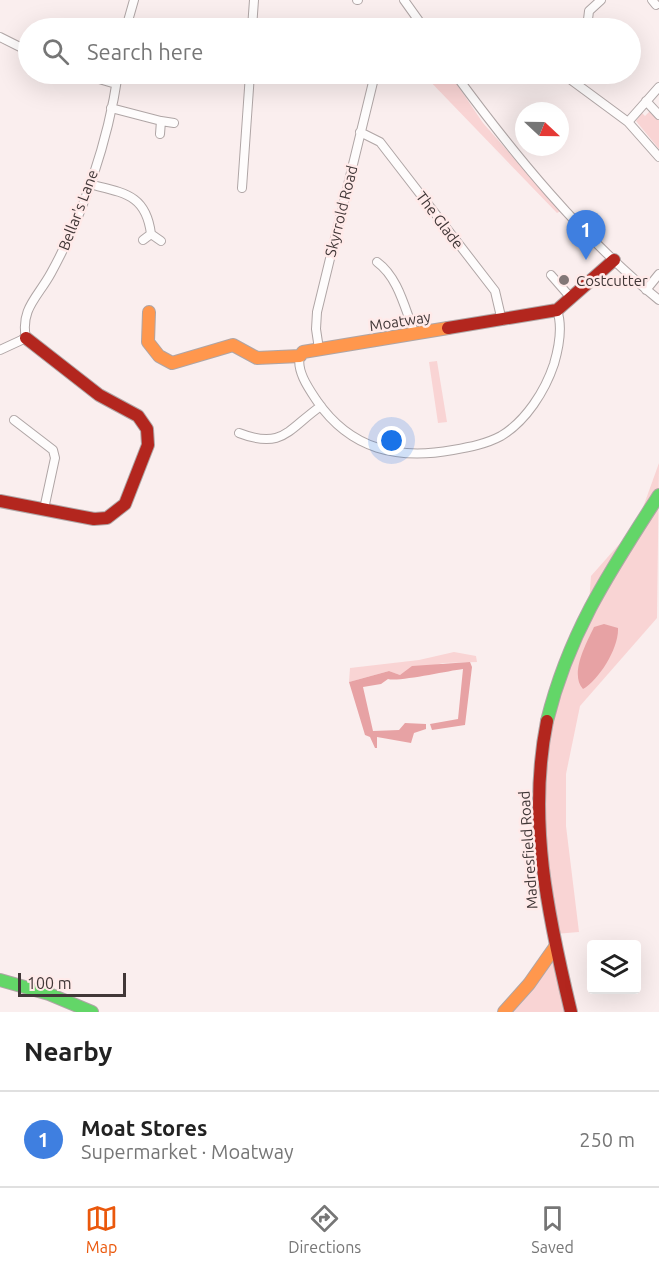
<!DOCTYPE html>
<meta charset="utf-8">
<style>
body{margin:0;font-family:Ubuntu,sans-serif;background:#f2f2f2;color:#222}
.controls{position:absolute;right:18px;bottom:18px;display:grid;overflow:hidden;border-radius:6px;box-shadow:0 6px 24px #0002}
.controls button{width:54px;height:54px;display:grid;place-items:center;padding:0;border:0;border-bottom:2px solid #e0e0e0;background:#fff;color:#222;font:30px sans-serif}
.compass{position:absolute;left:515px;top:102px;width:54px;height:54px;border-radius:50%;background:#fff;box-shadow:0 6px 24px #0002;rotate:112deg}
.scale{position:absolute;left:18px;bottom:15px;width:108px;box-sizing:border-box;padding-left:6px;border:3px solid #413737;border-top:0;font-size:16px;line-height:21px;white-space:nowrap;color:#413737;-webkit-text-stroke:4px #ffeae9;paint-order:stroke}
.you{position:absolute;left:392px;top:441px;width:21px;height:21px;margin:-15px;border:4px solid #fff;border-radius:50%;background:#1a73e8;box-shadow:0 0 0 9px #1a73e833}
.badge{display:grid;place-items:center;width:39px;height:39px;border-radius:50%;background:#ea580c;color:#fff;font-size:20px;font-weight:700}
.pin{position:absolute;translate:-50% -50px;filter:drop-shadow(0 2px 3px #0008)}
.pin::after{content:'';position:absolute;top:32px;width:21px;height:18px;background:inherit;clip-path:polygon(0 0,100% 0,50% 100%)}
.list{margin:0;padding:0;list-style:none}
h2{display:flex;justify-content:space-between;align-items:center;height:78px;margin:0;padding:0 24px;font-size:26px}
h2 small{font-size:20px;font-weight:400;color:#767676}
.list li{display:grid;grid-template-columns:39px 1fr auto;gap:18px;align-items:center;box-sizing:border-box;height:96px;padding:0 24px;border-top:2px solid #e0e0e0}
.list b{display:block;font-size:22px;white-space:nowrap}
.list p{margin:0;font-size:20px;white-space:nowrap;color:#767676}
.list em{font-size:20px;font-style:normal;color:#767676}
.icon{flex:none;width:33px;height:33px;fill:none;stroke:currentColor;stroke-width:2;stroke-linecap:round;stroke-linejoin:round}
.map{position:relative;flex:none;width:659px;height:1012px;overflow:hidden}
.search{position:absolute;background:#fff;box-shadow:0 6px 24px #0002;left:18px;right:18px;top:18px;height:66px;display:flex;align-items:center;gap:15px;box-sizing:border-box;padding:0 21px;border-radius:33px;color:#767676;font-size:22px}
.sheet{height:174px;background:#fff}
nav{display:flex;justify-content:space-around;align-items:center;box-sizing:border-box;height:84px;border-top:2px solid #e0e0e0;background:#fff;font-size:16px;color:#767676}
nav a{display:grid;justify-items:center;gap:3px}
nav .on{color:#ea580c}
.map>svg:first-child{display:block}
.green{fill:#f9d4d4}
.water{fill:#e7a2a4}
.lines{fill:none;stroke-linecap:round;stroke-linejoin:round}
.street-casing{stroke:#afa5a5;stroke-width:10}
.fast-casing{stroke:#afa5a5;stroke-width:14}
.slow-casing{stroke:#afa5a5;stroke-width:14}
.jam-casing{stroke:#afa5a5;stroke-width:14}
.street{stroke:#fefcfc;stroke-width:8}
.fast{stroke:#63d668;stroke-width:12}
.slow{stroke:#ff974d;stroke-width:12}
.jam{stroke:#b3261e;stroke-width:12}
.poi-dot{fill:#827777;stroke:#ffeae9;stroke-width:2}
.labels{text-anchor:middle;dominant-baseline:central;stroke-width:5;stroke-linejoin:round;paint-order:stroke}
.street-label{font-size:15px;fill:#413737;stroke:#ffeae9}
.poi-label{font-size:15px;fill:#413737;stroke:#ffeae9;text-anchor:start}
</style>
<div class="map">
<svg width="659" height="1012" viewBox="0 0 659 1012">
<rect width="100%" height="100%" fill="#faeeee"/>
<path class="green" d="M423,74h27l33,49 78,88 -4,2z
M650,111l9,8v30l-23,-28 6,-8 3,3z
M437,361l10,61 -9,1 -9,-61z
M659,463l-2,155 -77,88 -14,68v52l13,106 -24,2 -13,-104v-61l13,-60 33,-93 3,-40 46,-52z
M454,652l22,4 1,6 -34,1 -43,12 -11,-4 -40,11 1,-14 69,-8z
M554,957l13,55h-57z"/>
<path class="water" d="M604,624l14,4c1,20 -19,52 -35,61 -14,-15 4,-47 11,-62z
M470,662l2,5 -7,58 -33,5 -2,-6 28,-5 5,-50c-16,2 -64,13 -75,10l-7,5 -18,3 10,44 26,-1 6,-7 21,1v5l-12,4 -3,10 -34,-6v11h-2l-5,-11 -5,-2 -16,-53 40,-11 11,4 12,-9z"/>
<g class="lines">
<defs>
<path id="street" d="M357,0h1
M404,0l20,28
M652,0l4,5
M126,28l8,-28
M252,28l2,-28
M409,28l11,-6
M587,28l2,-17 12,-11
M0,37l28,14
M82,74l34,10
M455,74c58,79 127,164 204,226
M563,74l65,48 31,35
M646,101l13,14
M111,108l50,13 -1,13
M161,121l13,2
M628,122l31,-35
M360,132l20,10 115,149 7,30
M89,184c35,9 57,10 62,50l10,7
M242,188l8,-114
M143,240l8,-6
M377,262c22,16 28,48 38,72
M551,275l20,23
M646,290l13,-16
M319,349l-3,-20 1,-17 58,-238
M0,350l26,-12c-6,-29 12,-41 25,-65 33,-60 57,-132 67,-199
M300,356c-4,15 9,33 17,45 34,49 81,59 136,49 17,-3 33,-6 48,-14 25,-15 44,-45 53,-72 5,-17 9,-37 3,-54
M14,420l39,30 2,8 -11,51
M239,433c44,17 49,-4 82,-27"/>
<path id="fast" d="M547,721c22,-89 63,-150 112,-226
M0,980l49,14 43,18"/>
<path id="slow" d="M149,312l-1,30 11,14 13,7 61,-18 24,13 43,-2 3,-4 145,-24
M504,1012l25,-28 26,-37"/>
<path id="jam" d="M448,328l109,-18 57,-50
M0,501l94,18 13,-1 18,-14 23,-59 -1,-16 -9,-13 -39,-21 -73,-57
M547,721c-20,99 1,195 24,291"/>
</defs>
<use href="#street" class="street-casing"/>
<use href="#fast" class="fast-casing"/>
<use href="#slow" class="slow-casing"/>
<use href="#jam" class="jam-casing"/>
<use href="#street" class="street"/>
<use href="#fast" class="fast"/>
<use href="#slow" class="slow"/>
<use href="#jam" class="jam"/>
</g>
<circle class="poi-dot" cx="564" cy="280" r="6"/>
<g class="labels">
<g class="street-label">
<text transform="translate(78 210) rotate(-69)">Bellar's Lane</text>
<text transform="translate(341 211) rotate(-76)">Skyrrold Road</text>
<text transform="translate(440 220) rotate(53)">The Glade</text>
<text transform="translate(400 321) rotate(-9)">Moatway</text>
<text transform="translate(528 850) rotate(-94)">Madresfield Road</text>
</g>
<g class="poi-label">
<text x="576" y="280">Costcutter</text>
</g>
</g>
</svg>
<div class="controls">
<button><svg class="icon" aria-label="layers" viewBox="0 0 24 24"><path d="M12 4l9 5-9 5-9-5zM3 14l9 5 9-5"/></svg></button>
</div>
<svg class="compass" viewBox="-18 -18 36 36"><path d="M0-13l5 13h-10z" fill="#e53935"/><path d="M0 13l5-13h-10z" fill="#767676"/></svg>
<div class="scale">100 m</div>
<div class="you"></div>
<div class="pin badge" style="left:586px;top:260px;background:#3f7fe0">1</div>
<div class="search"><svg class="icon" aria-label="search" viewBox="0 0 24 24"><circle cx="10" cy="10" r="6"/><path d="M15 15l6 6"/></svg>Search here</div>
</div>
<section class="sheet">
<h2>Nearby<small></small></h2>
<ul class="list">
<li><span class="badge" style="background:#3f7fe0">1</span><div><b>Moat Stores</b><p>Supermarket · Moatway</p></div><em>250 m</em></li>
</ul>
</section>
<nav>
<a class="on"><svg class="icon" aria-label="map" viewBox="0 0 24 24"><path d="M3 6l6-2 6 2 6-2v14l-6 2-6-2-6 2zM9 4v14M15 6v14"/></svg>Map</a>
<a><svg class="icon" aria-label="directions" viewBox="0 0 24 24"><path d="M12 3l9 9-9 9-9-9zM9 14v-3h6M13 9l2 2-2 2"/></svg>Directions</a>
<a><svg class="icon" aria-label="saved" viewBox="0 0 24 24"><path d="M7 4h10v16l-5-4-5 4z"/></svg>Saved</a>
</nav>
